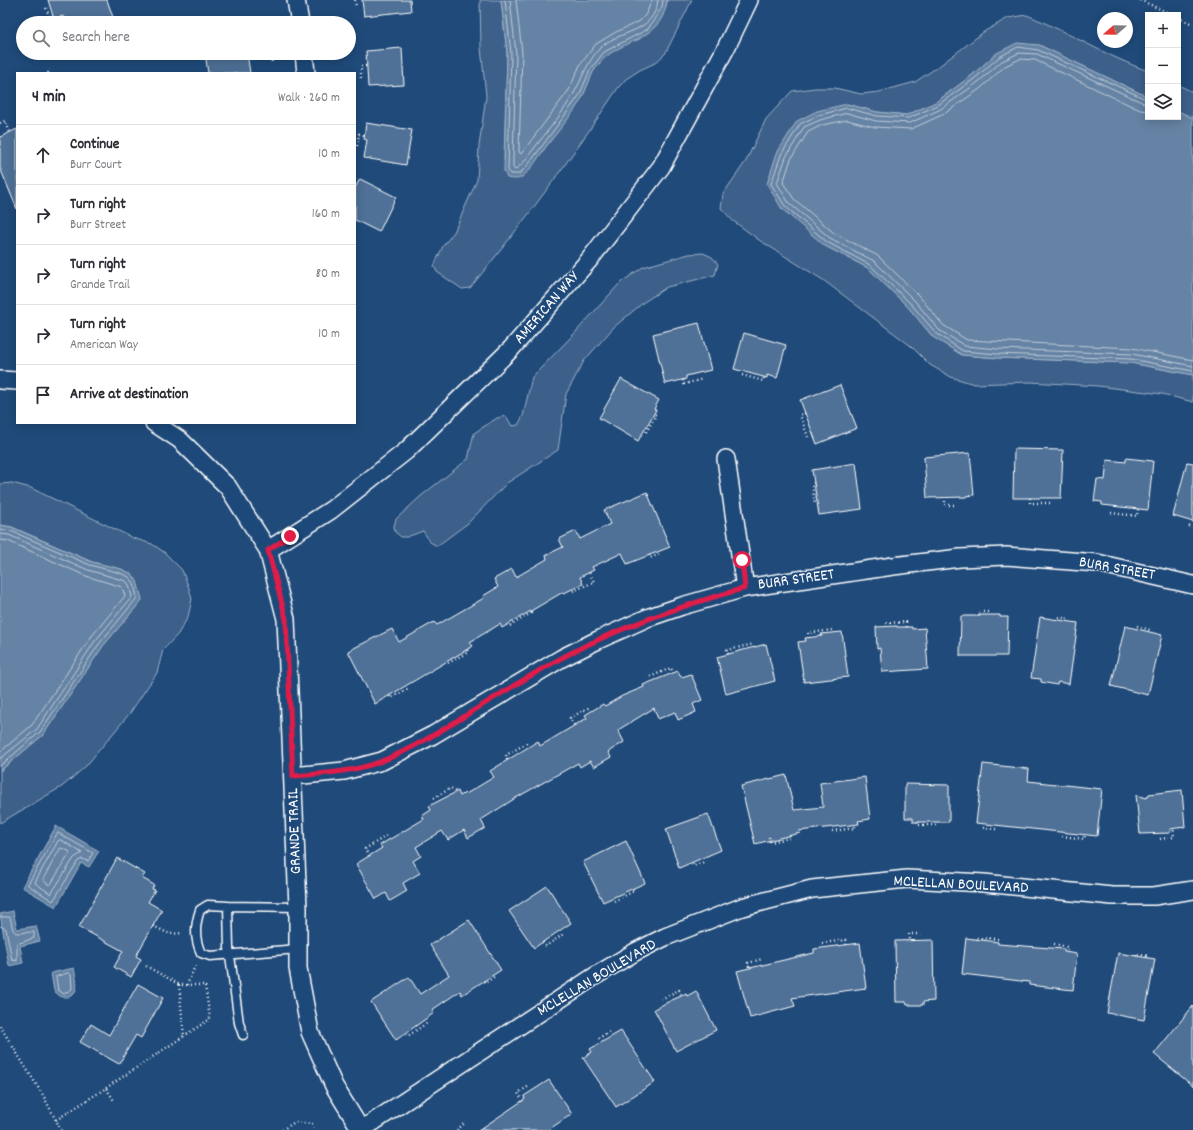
<!DOCTYPE html>
<meta charset="utf-8">
<style>
body{margin:0;font-family:Dekko,sans-serif;background:#f2f2f3;color:#2b2b33}
.controls{position:absolute;right:12px;top:12px;display:grid;overflow:hidden;border-radius:0px;box-shadow:0 2px 10px #0003}
.controls button{width:36px;height:36px;display:grid;place-items:center;padding:0;border:0;border-bottom:1px solid #e1e1e2;background:#fff;color:#2b2b33;font:20px sans-serif}
.compass{position:absolute;left:1097px;top:12px;width:36px;height:36px;border-radius:50%;background:#fff;box-shadow:0 2px 10px #0003;rotate:250deg}
.stop{position:absolute;width:12px;height:12px;margin:-9px;border:3px solid #e11d48;border-radius:50%;background:#fff}
.stop.end{background:#e11d48;border-color:#fff;box-shadow:0 1px 4px #0008}
.list{margin:0;padding:0;list-style:none}
h2{display:flex;justify-content:space-between;align-items:center;height:52px;margin:0;padding:0 16px;font-size:17px}
h2 small{font-size:13px;font-weight:400;color:#7c7c81}
.list li{display:grid;grid-template-columns:26px 1fr auto;gap:12px;align-items:center;box-sizing:border-box;height:60px;padding:0 16px;border-top:1px solid #e1e1e2}
.list b{display:block;font-size:15px;white-space:nowrap}
.list p{margin:0;font-size:13px;white-space:nowrap;color:#7c7c81}
.list em{font-size:13px;font-style:normal;color:#7c7c81}
.icon{flex:none;width:22px;height:22px;fill:none;stroke:currentColor;stroke-width:2;stroke-linecap:round;stroke-linejoin:round}
.map{position:relative;flex:none;width:1193px;height:1130px;overflow:hidden}
.search{position:absolute;background:#fff;box-shadow:0 2px 10px #0003;left:16px;top:16px;width:340px;height:44px;display:flex;align-items:center;gap:10px;box-sizing:border-box;padding:0 14px;border-radius:22px;color:#7c7c81;font-size:15px}
.panel{position:absolute;background:#fff;box-shadow:0 2px 10px #0003;left:16px;top:72px;width:340px;height:352px;border-radius:0px}
.map>svg:first-child{display:block}
.green{fill:#3c618b;stroke:#9eb0c5}
.water{fill:#6583a4;stroke:#a3b5c8}
.lines{fill:none;stroke-linecap:round;stroke-linejoin:round}
.shore{stroke:#c1cddb;stroke-width:1}
.building{fill:#507197;stroke:#fff}
.lane-casing{stroke:#fff;stroke-width:11}
.street-casing{stroke:#fff;stroke-width:20}
.path{stroke:#fff;stroke-width:2.5;stroke-dasharray:1 3;stroke-linecap:butt}
.lane{stroke:#1f4a7a;stroke-width:8}
.street{stroke:#1f4a7a;stroke-width:17}
.route{stroke:#e11d48;stroke-width:5}
.labels{text-anchor:middle;dominant-baseline:central;stroke-width:3;stroke-linejoin:round;paint-order:stroke}
.street-label{font-size:16px;fill:#fff;stroke:#1f4a7a}
</style>
<div class="map">
<svg width="1193" height="1130" viewBox="0 0 1193 1130">
<rect width="100%" height="100%" fill="#1f4a7a"/>
<filter id="ink" filterUnits="userSpaceOnUse"><feTurbulence type="fractalNoise" baseFrequency=".025" numOctaves="2"/><feDisplacementMap in="SourceGraphic" scale="8" xChannelSelector="R" yChannelSelector="G"/><feConvolveMatrix kernelMatrix="1 2 1 2 8 2 1 2 1" color-interpolation-filters="sRGB"/></filter>
<g filter="url(#ink)">
<path class="green" d="M480,0h21l6,53 -3,107 17,17 10,-10 51,-69 11,-26 14,-18 16,-9 17,-6 26,-31 1,-8h25l-27,54 -10,9 -15,7 -14,9 -8,9c-46,69 -95,136 -148,200l-8,1 -25,-17 -3,-6 9,-20 11,-14 23,-52 2,-34 7,-50 -5,-48z
M1027,15c41,17 79,41 121,56v26l-109,-52 -42,8 -26,23 -35,26 -29,13 -30,-3 -30,-8 -22,142 43,22 40,39 25,30 29,18 36,3 133,5 62,12v27l-31,-8 -64,-8 -68,-4 -56,2 -23,-7 -21,-12 -19,-19 -88,-66 -64,-40 -27,-20 -11,-12 2,-14 23,-33 20,-42 26,-28 23,-3h20l26,6 18,-2 36,-10 24,-16 46,-35 23,-13z
M1178,85l15,7v26l-15,-7z
M703,253l9,4 6,7 -3,11 -48,12 -23,15 -30,25 -30,34 -18,33 -8,56 -51,33 -39,40 -31,23 -7,-4 -7,-11 -16,6h-6l-6,-5 -1,-6 2,-7 25,-23 47,-37 6,-26 23,-15 9,-2 6,10 6,-1 5,-9 9,-39 42,-43 46,-51 23,-16 46,-13z
M12,483l19,5 102,50 19,6 12,8 18,18 7,18 3,11 -4,18 -10,17 -15,16 -6,23 -27,40 -44,53 -23,20 -63,37v-52l43,-36 60,-89 39,-46 -5,-18 -5,-8 -11,-5 -29,-7 -80,-35 -12,-2v-41z"/>
<path class="water" d="M501,0h166c-5,47 -56,36 -75,74 -3,7 -6,15 -9,22 -10,19 -26,36 -38,52 -7,10 -14,22 -23,29 -5,3 -10,2 -15,1l-3,-7 3,-118z
M1017,43l22,2 109,52v20h30v-6l15,7v257l-62,-12 -133,-5 -36,-3 -29,-18 -25,-30 -40,-39 -43,-22 -43,-37 -15,-25 10,-31 20,-32 20,-10 30,-7 30,8 30,3 29,-13 35,-26 26,-23z
M0,525l11,2 81,35 29,7 11,5 5,7 5,19 -39,46 -60,89 -43,36z
M56,826l43,25 -10,16 -8,-4 -25,44 -34,-20z
M13,911l4,18 19,-3 4,15 -20,5 3,17 -14,3 -9,-52z
M74,968c2,11 7,23 -5,29h-8l-7,-6 -3,-18z"/>
<g class="lines">
<path class="shore" d="M505,0l6,53 -3,117 2,4h9l9,-9 51,-69 11,-26 14,-18 44,-23 14,-22 1,-7
M510,0l6,53 -3,107v8l2,2 9,-8c16,-23 37,-45 50,-69 9,-16 13,-31 26,-45 19,-19 54,-13 58,-48
M516,0l6,53 -3,99 2,2 48,-64 11,-25 16,-21 20,-12 24,-11 6,-7 6,-14
M1148,100l-110,-50 -20,-3 -19,10 -25,22 -36,26 -29,13 -32,-2 -30,-8 -28,7 -19,9 -19,31 -10,29 14,22 42,36 43,23 41,39 25,29 27,18 35,3 133,5 62,12
M1148,105l-111,-51 -18,-1 -17,8 -25,22 -36,26 -31,14 -34,-2 -29,-8 -27,7 -16,7 -18,30 -9,26 12,20 41,35 44,23 41,40 24,29 26,16 33,3 134,5 61,12
M1148,111l-8,-1 -105,-50 -15,-1 -15,7 -24,22 -37,26 -33,15 -36,-2 -28,-7 -25,5 -14,7 -17,27 -8,24 11,16 40,34 44,23 41,40 24,29 24,15 165,8 61,12
M0,529l11,2 79,34 30,8 9,4 5,6 3,15 -38,46 -59,88 -40,34
M0,534l9,1 79,35 38,11 3,4 3,12 -37,44 -58,88 -37,30
M0,540l8,1 78,35 36,11 3,9 -34,41 -59,88 -32,27
M58,833l35,20 -5,8 -6,-2 -4,2 -25,40 -25,-16z
M59,840h2l21,13 -8,5 -23,36 -16,-11z
M61,848l8,3 1,2 -19,31 -2,1 -6,-5z
M0,917h10l3,13 3,3 18,-1v6l-17,6v17l-5,-1 -6,-31 -6,-3
M69,973l2,2 1,14 -8,5 -6,-4 -2,-13z"/>
</g>
<path class="building" d="M48,0h59l8,23h-49l-3,-7 -9,3z
M362,0h48l1,11 -47,5z
M402,48l2,37 -36,2 -2,-36z
M205,53h42l3,20h-42z
M366,123l46,7 -6,35 -42,-7 3,-18 -3,-1z
M17,129v80l-17,-41v-31z
M360,179l36,18 -17,35 -24,-12v-32z
M699,323l12,47 -25,6v3l-21,5 -12,-50z
M744,333l42,12 -9,33 -10,-3v3l-33,-9z
M621,379l38,21 -5,9 2,1 -18,31 -39,-23z
M840,385l17,43 -40,16 -17,-44z
M1014,449l49,1 -2,48h-48z
M970,453l4,42 -8,1v1l-39,1 -3,-41z
M1126,458l27,3 -5,49 -46,-5v-3l-8,-1 3,-22 8,1 2,-20 19,2z
M1187,462l6,1v59l-20,-6z
M856,463l6,46 -43,6 -7,-45z
M647,492l23,55 -43,17 -5,-11 -30,14 2,3 -14,7 3,7 -19,9 -1,-1 -61,36 -2,-4 -30,18 3,4 -98,58 -27,-53 44,-22 7,13 35,-20 3,3 47,-27 -1,-2 15,-9 -4,-8 18,-10 4,8 31,-18 -1,-4 17,-8 -4,-8 17,-8 4,8 30,-15 -6,-14z
M980,615h20v2h8l-1,39h-47l1,-40h19z
M1040,617l38,6 -9,61 -11,-2 -1,3 -16,-3v-3l-10,-1z
M897,626v1h15v2l13,-1 3,41 -46,3 -2,-24 -3,1 -1,-22z
M1125,626l37,9 -14,60 -37,-9z
M842,632l6,45 -44,5 -6,-40 8,-1 -1,-3 17,-2 -1,-2z
M766,644l9,37 -49,13 -9,-37z
M678,671l2,5 2,1 9,-3 11,26 -9,4 3,8 -18,8 -3,-8 -17,7 -4,-11 -36,22 6,12 -16,10 3,5 -17,10 -4,-6 -10,6 -2,-4 -64,36 -33,21 4,8 -17,10 -4,-8 -16,10 -6,-9 -26,16 5,9 -8,5 7,12 -17,10 4,8 -17,10 -4,-8 -10,6 -20,-35 26,-16 -2,-3 44,-26 -2,-3 9,-6 -2,-4 29,-15 2,5 5,-3 1,1 28,-17 -4,-6 48,-30 2,5 47,-28 -2,-3 18,-11 2,2 17,-10 22,-9 -1,-2z
M983,764l46,5 -1,12 74,8 -5,47 -121,-13z
M786,775l8,35 29,-3 -3,-24 45,-6 5,42 -12,2 1,3 -60,7 1,2 -45,11 -14,-58z
M905,784l44,1v37h-36v-4h-8z
M1182,790l3,37 -15,2v4l-30,1 -4,-39 11,3 2,-4z
M708,814l13,36 -42,18 -13,-39z
M626,841l19,42 -42,19 -20,-40z
M117,858l28,16 -3,4 12,7 -2,4 3,1 -7,12 14,8 -26,46 5,3 -10,18 -17,-10 9,-16 -44,-24z
M547,886l24,37 -37,25 -25,-37z
M469,920l32,50 -39,25 -2,-4 -28,19 2,3 -38,27 -25,-38 38,-25 11,17 29,-19 -19,-30z
M966,938l32,4v2l66,5v3l13,2 -4,36 -44,-5v-3l-67,-8z
M933,940l1,61 -11,1v3h-16l-1,-3h-10l-1,-61z
M860,943l6,45 -74,10 3,8 -45,12 -13,-47 77,-18v-4z
M1118,953l37,6 -11,61 -37,-7z
M138,984l25,14 -22,40 -5,-3 -17,29 -39,-22 11,-18 18,11z
M696,991l20,39 -40,21 -22,-42 18,-9 14,-6 1,2z
M1193,1006v80l-39,-32z
M621,1031l34,51 -39,25 -33,-49 9,-6 -2,-3z
M549,1080l23,34 -24,16h-69l46,-31 -1,-3z"/>
<g class="lines">
<defs>
<path id="lane" d="M228,906l-20,-1 -8,5c-5,15 -6,28 1,43l9,3 88,-7
M243,1035l-4,-12 -10,-75 -1,-42 70,1"/>
<path id="street" d="M296,0l4,23
M304,53l2,20
M0,380l17,1
M154,423l26,17 48,47 40,63 18,69 12,288v61l12,64 24,54 27,44
M726,459l19,129
M268,550l63,-40 75,-59 105,-102 79,-90 71,-92 65,-119 23,-48
M293,776l51,-5 38,-10 51,-26 129,-77 36,-18 49,-22 35,-12 63,-18 148,-22 67,-8 46,-2 91,7 96,22
M361,1130l234,-154 40,-24 30,-15 77,-30 70,-18 95,-10 77,4 128,13h42l39,-6"/>
</defs>
<use href="#lane" class="lane-casing"/>
<use href="#street" class="street-casing"/>
<path class="path" d="M355,0l1,7
M1140,0l33,15
M46,8l5,13 13,-4
M1178,18l15,6
M271,53l1,10
M48,73l1,-4
M361,78v-12h6
M0,123l5,-2 5,11
M357,146l2,-12 5,1
M742,375l21,6 1,-4
M683,380l1,4 19,-5
M805,413l-5,2 8,22
M646,432l10,-17 -2,-1
M814,483l-2,1 3,21
M1030,498v5h20
M945,501v4h11
M1111,513l26,3 1,-7
M1189,526l4,2
M649,555l1,3 10,-4
M573,591l21,-9 -5,-10
M979,616v-4h12
M1057,620l1,-3 11,2
M886,623l20,-1v5
M510,626l21,-13 -2,-1
M1137,626l13,4 -1,2
M809,638l-1,-5 24,-3
M728,654l-1,-4 27,-6
M448,663l20,-11 -1,-2
M650,677l21,-9 2,5
M390,696l1,2 18,-10
M574,725l-4,-7 20,-11
M507,760l-1,-5 21,-12
M434,798l17,-10 5,4
M918,822v3h19
M983,828l13,1v-3
M832,831l23,-3v-3
M1062,836l22,3 1,-4
M769,837l1,5 20,-4
M1160,839l14,-2 -1,-9
M369,856l-4,-7 21,-13
M692,864l1,2 11,-4
M614,901l20,-10 -1,-2
M153,926l17,8 12,-1
M977,938l21,1 -1,3
M909,939v-5h12
M543,942l3,4 19,-13
M822,943l24,-3v5
M1054,944l13,3v5
M1136,956v-2l12,2
M146,966l34,19
M749,967l-1,-4 14,-4
M484,981l1,2 9,-6
M187,985l8,-19
M661,999l18,-9 3,6
M0,1026l44,71 17,33
M406,1034l2,2 19,-13
M602,1042l-3,-4 10,-6
M106,1088l78,-52 -5,-51h26l5,34 -26,17
M523,1101l-5,-8 11,-7
M56,1120l50,-32 9,14
M282,1130l13,-8 17,2 3,6
M457,1130l9,-8"/>
<use href="#lane" class="lane"/>
<use href="#street" class="street"/>
</g>
</g>
<g class="lines" filter="url(#ink)">
<path class="route" d="M290,536l-22,14 18,69 7,157c30,-2 61,-4 89,-15 28,-11 53,-27 78,-42 35,-22 70,-44 107,-64 57,-30 116,-50 178,-67l-3,-28"/>
</g>
<g class="labels">
<g class="street-label">
<text transform="translate(547 308) rotate(-49)">AMERICAN WAY</text>
<text transform="translate(1117 569) rotate(10)">BURR STREET</text>
<text transform="translate(796 580) rotate(-8)">BURR STREET</text>
<text transform="translate(295 831) rotate(-92)">GRANDE TRAIL</text>
<text transform="translate(961 885) rotate(3)">MCLELLAN BOULEVARD</text>
<text transform="translate(597 978) rotate(-31)">MCLELLAN BOULEVARD</text>
</g>
</g>
</svg>
<div class="controls">
<button>+</button>
<button>−</button>
<button><svg class="icon" aria-label="layers" viewBox="0 0 24 24"><path d="M12 4l9 5-9 5-9-5zM3 14l9 5 9-5"/></svg></button>
</div>
<svg class="compass" viewBox="-18 -18 36 36"><path d="M0-13l5 13h-10z" fill="#e53935"/><path d="M0 13l5-13h-10z" fill="#7c7c81"/></svg>
<div class="stop" style="left:742px;top:560px"></div>
<div class="stop end" style="left:290px;top:536px"></div>
<div class="search"><svg class="icon" aria-label="search" viewBox="0 0 24 24"><circle cx="10" cy="10" r="6"/><path d="M15 15l6 6"/></svg>Search here</div>
<section class="panel">
<h2>4 min<small>Walk · 260 m</small></h2>
<ul class="list">
<li><svg class="icon" aria-label="ahead" viewBox="0 0 24 24"><path d="M12 20V5M6 11l6-6 6 6"/></svg><div><b>Continue</b><p>Burr Court</p></div><em>10 m</em></li>
<li><svg class="icon" aria-label="right" viewBox="0 0 24 24"><path d="M7 20v-9h11M14 6l5 5-5 5"/></svg><div><b>Turn right</b><p>Burr Street</p></div><em>160 m</em></li>
<li><svg class="icon" aria-label="right" viewBox="0 0 24 24"><path d="M7 20v-9h11M14 6l5 5-5 5"/></svg><div><b>Turn right</b><p>Grande Trail</p></div><em>80 m</em></li>
<li><svg class="icon" aria-label="right" viewBox="0 0 24 24"><path d="M7 20v-9h11M14 6l5 5-5 5"/></svg><div><b>Turn right</b><p>American Way</p></div><em>10 m</em></li>
<li><svg class="icon" aria-label="arrive" viewBox="0 0 24 24"><path d="M6 21V4h12l-3 4 3 4H6"/></svg><div><b>Arrive at destination</b></div></li>
</ul>
</section>
</div>
